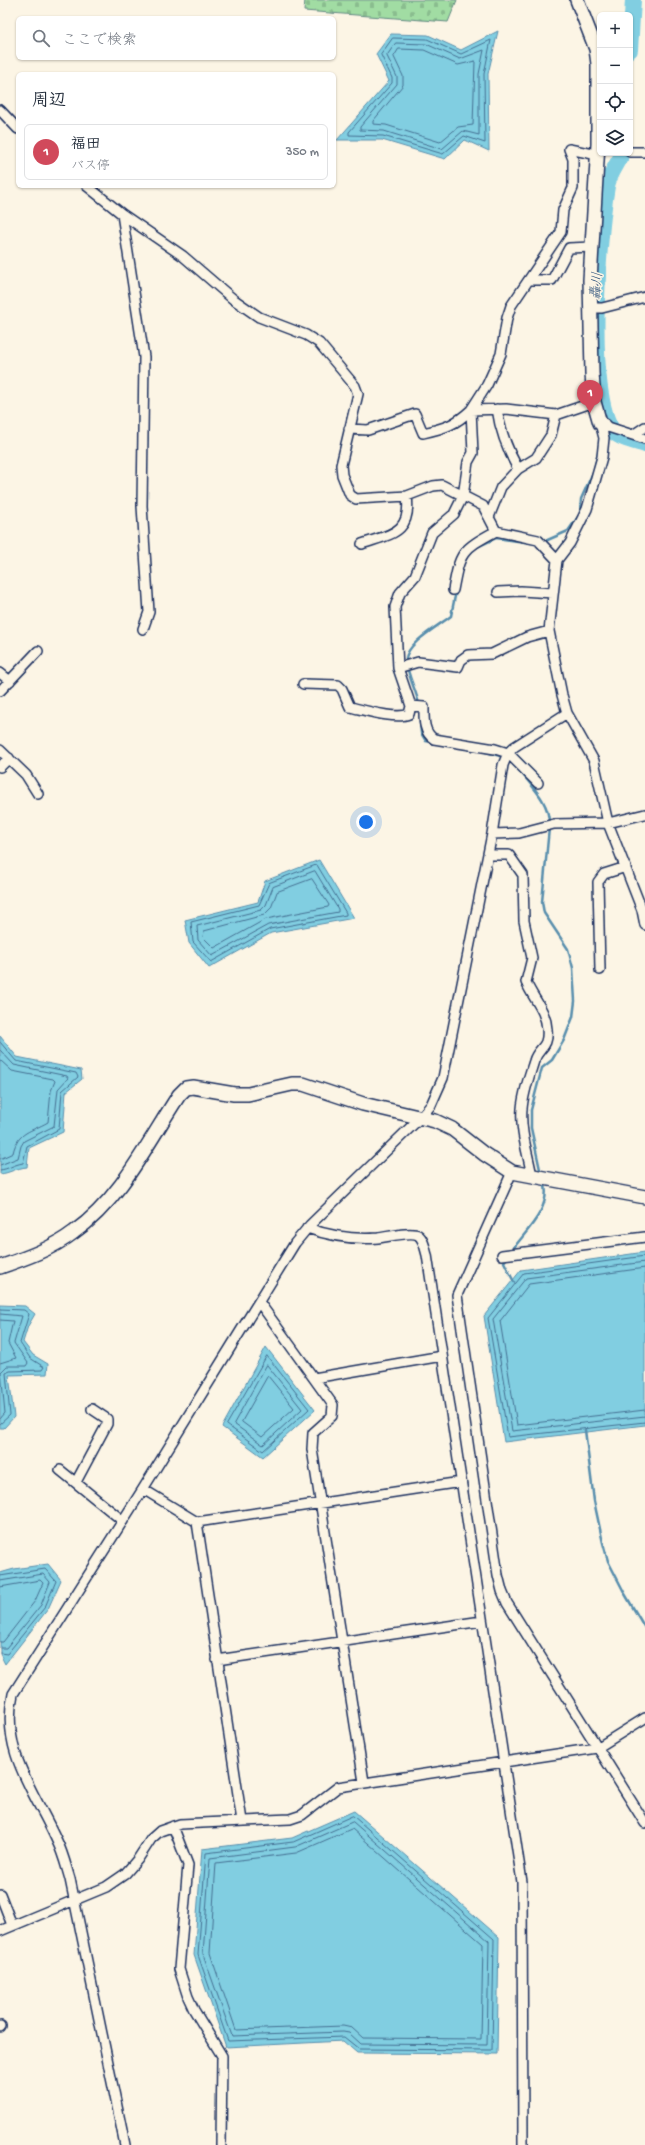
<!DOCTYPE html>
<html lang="ja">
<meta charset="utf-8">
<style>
body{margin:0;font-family:"Gochi Hand","Klee One",sans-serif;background:#f2f2f3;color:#1f2937}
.controls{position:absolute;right:12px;top:12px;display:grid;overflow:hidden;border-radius:6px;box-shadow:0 1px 3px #0004}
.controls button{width:36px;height:36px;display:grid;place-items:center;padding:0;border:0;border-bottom:1px solid #e0e1e3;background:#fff;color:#1f2937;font:20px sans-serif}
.you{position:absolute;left:366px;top:822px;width:14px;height:14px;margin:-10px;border:3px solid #fff;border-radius:50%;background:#1a73e8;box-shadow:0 0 0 6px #1a73e833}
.badge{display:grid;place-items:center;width:26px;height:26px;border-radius:50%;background:#d1495b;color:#fff;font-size:13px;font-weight:700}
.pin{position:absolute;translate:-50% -33px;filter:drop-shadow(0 1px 2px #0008)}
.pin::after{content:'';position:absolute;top:21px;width:14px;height:12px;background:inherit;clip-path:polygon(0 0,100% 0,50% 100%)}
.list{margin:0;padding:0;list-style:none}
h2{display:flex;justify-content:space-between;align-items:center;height:52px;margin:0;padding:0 16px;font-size:17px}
h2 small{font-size:13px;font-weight:400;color:#747a83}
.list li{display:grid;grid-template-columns:26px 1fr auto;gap:12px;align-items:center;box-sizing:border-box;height:56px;margin:0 8px 8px;padding:0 8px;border:1px solid #e0e1e3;border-radius:6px}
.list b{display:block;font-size:15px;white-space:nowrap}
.list p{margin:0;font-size:13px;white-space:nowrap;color:#747a83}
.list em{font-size:13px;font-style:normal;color:#747a83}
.icon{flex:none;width:22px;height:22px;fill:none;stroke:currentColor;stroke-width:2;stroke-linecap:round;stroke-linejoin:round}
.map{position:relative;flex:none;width:645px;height:2145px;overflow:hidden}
.search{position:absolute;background:#fff;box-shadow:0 1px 3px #0004;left:16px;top:16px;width:320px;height:44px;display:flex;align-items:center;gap:10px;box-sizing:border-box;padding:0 14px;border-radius:6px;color:#747a83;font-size:15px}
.panel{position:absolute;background:#fff;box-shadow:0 1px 3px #0004;left:16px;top:72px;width:320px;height:116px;border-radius:6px}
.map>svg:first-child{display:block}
.cemetery{fill:url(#cemetery-stones);stroke:#5e8680}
.water{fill:#81cee1;stroke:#588ead}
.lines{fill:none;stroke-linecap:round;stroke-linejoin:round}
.shore{stroke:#446f92;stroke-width:1}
.stream{stroke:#588ead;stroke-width:2.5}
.river{stroke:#81cee1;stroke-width:16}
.street-casing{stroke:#1b2f5e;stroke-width:12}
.secondary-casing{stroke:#1b2f5e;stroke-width:16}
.street{stroke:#fcf5e5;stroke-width:9}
.secondary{stroke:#fcf5e5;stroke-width:13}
.labels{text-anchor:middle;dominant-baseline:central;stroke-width:3;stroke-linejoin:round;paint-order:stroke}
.water-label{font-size:14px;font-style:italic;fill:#34577f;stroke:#fcf5e5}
</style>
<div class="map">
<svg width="645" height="2145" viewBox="0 0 645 2145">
<defs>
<pattern id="cemetery-stones" width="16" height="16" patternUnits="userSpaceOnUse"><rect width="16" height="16" fill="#a1dca3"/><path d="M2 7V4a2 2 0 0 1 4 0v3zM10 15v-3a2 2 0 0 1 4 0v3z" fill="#8abd8f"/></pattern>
</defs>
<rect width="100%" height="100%" fill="#fcf5e5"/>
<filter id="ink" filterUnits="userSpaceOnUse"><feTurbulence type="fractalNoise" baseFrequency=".025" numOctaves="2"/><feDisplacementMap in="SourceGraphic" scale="8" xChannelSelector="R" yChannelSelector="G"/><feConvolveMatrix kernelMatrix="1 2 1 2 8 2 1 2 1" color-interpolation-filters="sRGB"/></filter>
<g filter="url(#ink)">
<path class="cemetery" d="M305,0h152l-9,22 -144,-11z"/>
<path class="water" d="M498,31l-10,43 1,77 -24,-11 -20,19 -63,-19h-45l52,-59 -13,-27 15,-20 37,1 33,15z
M319,860l35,58 -83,15 -62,35 -20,-25 -4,-23 73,-18 7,-21z
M0,1036l17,21 64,13 1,9 -16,13 -3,40 -34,16 -2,19c-11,1 -17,6 -27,7z
M645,1252v173l-141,17 -20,-126 37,-46z
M0,1305l25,1 10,8 -7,12 -5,16 10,13 15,9 -1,10 -38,1 5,42 -10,11h-4z
M266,1347l49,63 -52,47 -41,-30z
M48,1564l13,16 -13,29 -43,55 -5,-10v-81l14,-4z
M354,1811l145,126 -2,117 -140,-1 -14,-12 -117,6 -32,-92 8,-106 90,-11z"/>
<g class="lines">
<path class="shore" d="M393,38l34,1 34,15 30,-14 -7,34 1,69 -21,-7 -21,18 -60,-18 -34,-1v-3l43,-49v-5l-11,-23z
M396,43l30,1 34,15 24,-9 -5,24v61l-16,-4 -21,18 -58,-18 -24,-1v-3l37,-43v-7l-10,-21z
M399,49l25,1 34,15 17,-4 -2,64 -15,2 -18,15 -54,-17 -13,-1v-3l30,-36v-9l-9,-19z
M317,865l29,48v2l-76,14 -59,33 -18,-20 -2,-20 68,-17 10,-22z
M315,871l23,38v3l-70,13 -56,31 -14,-16 -1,-14 64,-16 5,-5 7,-18z
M312,879l17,26 -1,2 -62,12 -52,29 -11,-11 1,-6 60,-16 7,-7 6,-16z
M0,1042l16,19 60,12 2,4 -16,14 -3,38 -32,17 -4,17c-11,2 -14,6 -23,7
M0,1050l14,15 53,11 1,2 -10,11 -4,37 -30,15 -3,5 -3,12 -18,7
M0,1060l12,11 41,8 2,2 -4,10 -3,31c-17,10 -30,9 -35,31l-13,6
M645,1256l-121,17 -36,45 20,119 137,-15
M645,1262l-119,16 -33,41 19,112 133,-15
M645,1268l-116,16 -29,37 17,104 128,-15
M0,1309l24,1 5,4 -9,29 10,15 14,9 -2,3 -32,1 -4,2 4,42 -10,9
M0,1314l22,2 -8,27 14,20 -2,3h-19l-6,6 4,41 -5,6
M0,1320l13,1 -5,22 8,15 -16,5
M267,1356l42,53 -46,42 -36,-26z
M267,1365l35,44 -39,36 -29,-21z
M268,1376l26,32 -32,29 -20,-15z
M0,1576l45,-7 11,12 -11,26 -38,47 -7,-1
M0,1581l43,-7 7,8 -9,23 -35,43h-6
M0,1587l40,-7 3,3 -8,18 -32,41h-3
M353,1816l141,123 -2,111 -133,-1 -15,-12 -116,4 -30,-86 8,-102 87,-11z
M353,1822l136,119 -2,104 -126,-1 -12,-11 -6,-1 -111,4 -29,-82 7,-96 85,-11z
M352,1829l131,115 -2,95 -118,-1 -11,-10 -9,-2 -107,4 -26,-77 6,-90 80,-10z"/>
<path class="stream" d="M543,542l25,-11 12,-17 1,-15 13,-29 4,-17
M477,547l19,-9 36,5
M419,704c-3,-14 -12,-30 -13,-44 -1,-16 34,-35 45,-44l5,-25
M420,723l1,10 5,8 6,1
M482,751l22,6
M520,771c12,16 29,30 29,52
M541,1174l-10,-46v-18l11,-42 10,-8 12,-20 9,-23 2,-16 -2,-33 -5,-19 -24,-36 -2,-11 7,-74
M512,1250c13,-18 41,-43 32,-68
M508,1256l-4,6 10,20
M585,1430l9,71 9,42 5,18 17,33 20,34"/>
<path class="river" d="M630,50l3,-50
M623,153c-5,10 -14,22 -16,33 -8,48 -22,209 7,246 6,7 23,10 31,13"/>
<defs>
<path id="street" d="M0,110l18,19
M630,152h15
M87,186l35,28 61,42 50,43 26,18 47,18 13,8 36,43 3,8 -17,71 1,10 8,20 6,4 51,-3 26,-10 9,-1 41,21 13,25 42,9 19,20
M122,214l22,143 -2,149 7,106 -6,17
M530,280h22l17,-32 23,-1
M591,308h11l43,-11
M497,409c3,22 10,40 21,60
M600,423l4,15 -2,19 -15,52 -17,34 -13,17 -8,71 13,64 5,18 27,48 14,62 34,87 3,15
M605,426l40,13
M349,429l19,1 47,-16 8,19c22,-5 32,-8 48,-23l35,-1 50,6 38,-13
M633,435l12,-8
M489,517l12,-30 17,-18 18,-11 15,-23 5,-20
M362,544c28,-10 50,-10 45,-48
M453,590c7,-38 8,-40 43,-59
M498,592l23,-1 32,2
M398,668l20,-6 40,5 3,-7 7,-5 24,-1 35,-17 22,-6
M0,673l10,8
M303,684l35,1 4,4 8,18c14,3 46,13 59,7l2,-8 13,1c0,11 -1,25 10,32l61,10 13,4 30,30
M0,691l38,-40
M411,706l-13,-38 -3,-61 5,-14 15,-17 17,-43 22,-19 9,-18 5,-34 5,-9 -2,-43 16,-25 14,-31 6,-36 4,-12 50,-74 2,-22 10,-22v-29l-4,-10 29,6
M0,750l26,25 12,19
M0,767l9,-9
M492,834l27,-1 35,-9 54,-1 37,-9
M488,855h21l14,20 1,46 8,37 -6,24c7,17 20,28 21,47 2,20 -9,18 -13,32 -5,16 -11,32 -12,48 -2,22 6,45 10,67
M600,970l-2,-88 6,-8 22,-7
M512,1172l-55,123 41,280 4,16 5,12 138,220
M307,1228c23,8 47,12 71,10 9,-1 33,-7 40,-3 6,4 7,14 9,20l95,627 1,263
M502,1255l143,-18
M259,1302l74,103 -1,11 -19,17 -1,16 52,333
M314,1378l128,-22
M60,1470l63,51
M76,1482l31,-58v-5l-15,-10
M143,1489l54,33 264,-40
M197,1522l45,299
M217,1660l265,-39
M173,1826l15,39 -9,104 9,28 6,13 28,46 -1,89
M0,1894l12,31
M0,1931l106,-44 19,-13 13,-15 13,-20 9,-8 20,-7 110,-5 12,-4 36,-28 259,-39 48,-30
M0,2027l1,-1
M125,2145l-55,-266c-4,-13 -7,-26 -13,-38 -22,-49 -57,-90 -44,-147l130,-205 152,-246 15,-18 111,-108 10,-12 12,-27 49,-244 11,-69 5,-12 6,-6 53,-34"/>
<path id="secondary" d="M577,0l19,49 2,15v80l-8,136 2,93 2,29 6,21 5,3
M0,1267c26,-9 52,-18 74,-35 47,-33 74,-90 105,-137l7,-7 7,-1 41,7h14l44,-10h11l60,20 72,17 17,8 32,25 28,18 133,25"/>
</defs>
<use href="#street" class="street-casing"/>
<use href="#secondary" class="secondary-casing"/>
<use href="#street" class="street"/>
<use href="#secondary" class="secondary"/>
</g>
</g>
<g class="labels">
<g class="water-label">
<text transform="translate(598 286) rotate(-85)">轟川</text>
</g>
</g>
</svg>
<div class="controls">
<button>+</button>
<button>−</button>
<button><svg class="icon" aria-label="locate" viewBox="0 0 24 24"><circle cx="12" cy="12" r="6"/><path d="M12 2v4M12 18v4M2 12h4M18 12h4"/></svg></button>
<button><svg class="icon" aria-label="layers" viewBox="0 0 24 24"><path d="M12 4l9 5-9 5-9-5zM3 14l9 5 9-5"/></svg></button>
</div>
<div class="you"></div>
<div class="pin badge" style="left:590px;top:413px">1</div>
<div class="search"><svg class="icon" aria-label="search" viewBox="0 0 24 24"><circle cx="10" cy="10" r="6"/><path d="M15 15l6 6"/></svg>ここで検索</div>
<section class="panel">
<h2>周辺<small></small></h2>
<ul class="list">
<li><span class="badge">1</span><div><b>福田</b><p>バス停</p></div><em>350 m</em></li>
</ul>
</section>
</div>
